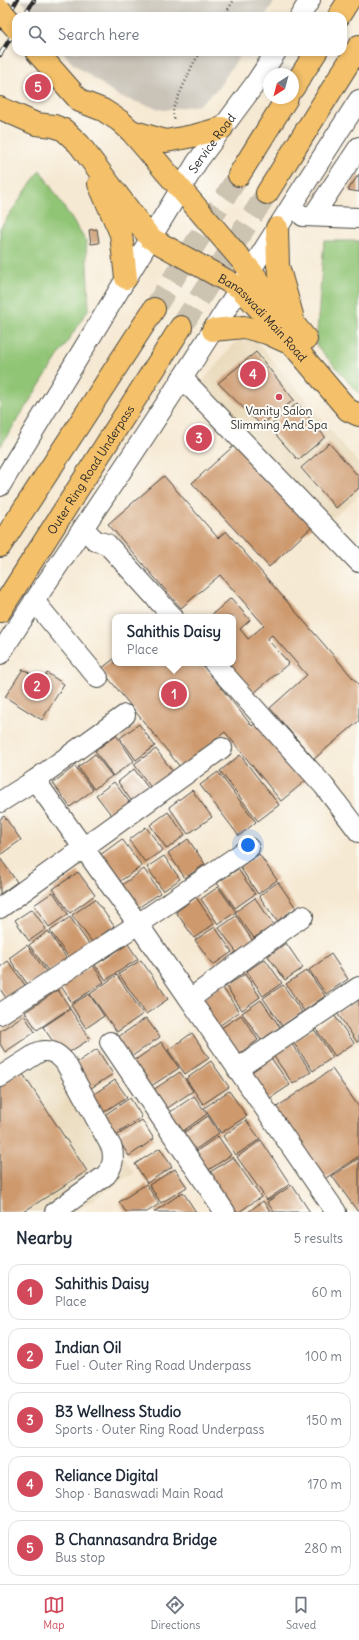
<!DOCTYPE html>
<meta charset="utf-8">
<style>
body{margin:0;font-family:Delius,sans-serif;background:#f2f2f3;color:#1f2937}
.compass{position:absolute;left:263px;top:68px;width:36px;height:36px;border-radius:50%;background:#fff;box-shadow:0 2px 6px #0003;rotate:216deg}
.you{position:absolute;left:248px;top:845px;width:14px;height:14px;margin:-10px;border:3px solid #fff;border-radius:50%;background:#1a73e8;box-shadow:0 0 0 6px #1a73e833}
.badge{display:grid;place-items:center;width:26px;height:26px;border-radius:50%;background:#d1495b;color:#fff;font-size:13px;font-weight:700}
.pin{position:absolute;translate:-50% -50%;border:2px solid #fff;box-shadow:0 1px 4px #0006}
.popup{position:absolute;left:112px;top:614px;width:124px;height:52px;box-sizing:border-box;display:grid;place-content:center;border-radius:8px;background:#fff;filter:drop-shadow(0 1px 3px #0005);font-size:13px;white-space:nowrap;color:#747a83}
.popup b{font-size:15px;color:#1f2937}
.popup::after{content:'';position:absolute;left:50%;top:100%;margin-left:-8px;border:8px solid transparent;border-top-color:#fff}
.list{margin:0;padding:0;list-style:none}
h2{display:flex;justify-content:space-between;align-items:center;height:52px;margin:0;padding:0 16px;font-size:17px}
h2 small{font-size:13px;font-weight:400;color:#747a83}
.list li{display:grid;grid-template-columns:26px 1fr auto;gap:12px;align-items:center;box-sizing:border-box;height:56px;margin:0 8px 8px;padding:0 8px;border:1px solid #e0e1e3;border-radius:12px}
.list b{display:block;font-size:15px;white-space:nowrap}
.list p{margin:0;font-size:13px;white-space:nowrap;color:#747a83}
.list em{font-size:13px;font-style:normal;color:#747a83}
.icon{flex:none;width:22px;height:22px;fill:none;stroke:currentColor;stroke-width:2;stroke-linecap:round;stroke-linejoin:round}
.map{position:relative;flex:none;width:359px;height:1212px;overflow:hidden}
.search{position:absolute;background:#fff;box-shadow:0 2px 6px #0003;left:12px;right:12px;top:12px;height:44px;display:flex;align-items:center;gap:10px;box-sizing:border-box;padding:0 14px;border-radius:12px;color:#747a83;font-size:15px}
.sheet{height:372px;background:#fff}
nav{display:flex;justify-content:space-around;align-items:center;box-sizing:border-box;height:56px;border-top:1px solid #e0e1e3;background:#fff;font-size:11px;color:#747a83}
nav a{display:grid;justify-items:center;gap:2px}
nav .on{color:#d1495b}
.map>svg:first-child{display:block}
.built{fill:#e9d9ba}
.industrial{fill:#c9c3b8}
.green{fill:#91c576;stroke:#5e7850}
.building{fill:#cd996d}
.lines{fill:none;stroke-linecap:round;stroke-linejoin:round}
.highway-tunnel{stroke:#cdc3b1;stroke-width:22;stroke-dasharray:22 11;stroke-linecap:butt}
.minor-casing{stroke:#494844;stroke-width:22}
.major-casing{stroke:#494844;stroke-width:24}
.highway-casing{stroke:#494844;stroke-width:24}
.path{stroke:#494844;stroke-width:2.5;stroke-dasharray:1 3;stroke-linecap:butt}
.minor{stroke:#fff;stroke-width:20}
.major{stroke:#f4c16a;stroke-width:22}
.highway{stroke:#f4c16a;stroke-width:22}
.rail-casing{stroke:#2b2b2b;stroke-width:4.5}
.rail{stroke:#fdfcf7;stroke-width:3;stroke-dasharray:9;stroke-linecap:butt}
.major-bridge-casing{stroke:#494844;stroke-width:24;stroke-linecap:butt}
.major-bridge{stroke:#f4c16a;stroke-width:22}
.poi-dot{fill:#d1495b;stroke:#fdfcf7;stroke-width:1.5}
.labels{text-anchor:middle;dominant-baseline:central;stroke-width:4;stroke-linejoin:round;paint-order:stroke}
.street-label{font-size:12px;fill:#2b2b2b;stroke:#fdfcf7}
.poi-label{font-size:12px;fill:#2b2b2b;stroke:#fdfcf7}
</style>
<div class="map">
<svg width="359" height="1212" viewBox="0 0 359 1212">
<rect width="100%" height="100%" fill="#fdfcf7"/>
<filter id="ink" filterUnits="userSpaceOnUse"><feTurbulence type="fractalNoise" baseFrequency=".025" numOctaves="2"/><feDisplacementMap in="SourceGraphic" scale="8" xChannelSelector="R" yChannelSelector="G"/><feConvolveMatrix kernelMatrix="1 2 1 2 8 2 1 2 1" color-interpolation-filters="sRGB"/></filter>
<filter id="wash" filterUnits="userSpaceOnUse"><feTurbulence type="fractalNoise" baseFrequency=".012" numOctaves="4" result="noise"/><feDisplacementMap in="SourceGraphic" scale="16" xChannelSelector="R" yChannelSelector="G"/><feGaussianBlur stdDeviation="0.9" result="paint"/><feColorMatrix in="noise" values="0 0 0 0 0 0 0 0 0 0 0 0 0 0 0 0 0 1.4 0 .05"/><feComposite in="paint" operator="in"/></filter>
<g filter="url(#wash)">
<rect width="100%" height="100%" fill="#f6e9d3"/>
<path class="built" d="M255,339l104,125v31l-31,27 -129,-136 36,-44z
M40,1033l94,140 -60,39h-74v-152z"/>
<path class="industrial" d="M21,0h254l-10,16h-231z
M63,52h179l-23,35 -20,18 -36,5 -43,-13 -48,-34z"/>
<path class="green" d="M40,170l46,71 3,67 -89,139v-219z
M324,241h35v153l-43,-49z"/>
<g id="blocks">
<path class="building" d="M359,174v18l-11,-2z
M97,229l2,14 -8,1 -2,-14z
M256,352l38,48 -33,25 -43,-42z
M297,403l28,34 -27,23 -29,-33z
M237,443l76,83 -44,41 -77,-84z
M329,443l30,34v11l-23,20 -35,-40z
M164,476l54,62 8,-7 133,154v36l-45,38 -44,-51 37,-33 -35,-40 -5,4 22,24 -35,30 -26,-30h5v-46h-24l22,-19 19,22 -10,9 8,10 16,-14 -44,-50 -39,33 -73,-84z
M115,658v5h86l51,63 9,-7 48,59 -28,23 -56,-69 -44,36 -80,-99z
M23,669l19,12 5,-8 17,11 -22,36 -37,-23z
M139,724l16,22 -19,14 -16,-22z
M116,735l18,26 -21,15 -18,-25z
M156,749l20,27 -22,16 -20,-28z
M95,754l17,22 -18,13 -16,-22z
M240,755l39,50 -21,16 -38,-50z
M75,766l18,24 -23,17 -17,-24z
M134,769l18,24 -17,13 -17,-24z
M218,772l38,50 -17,14 -39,-51z
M114,782l20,26 -18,13 -20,-26z
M192,790l20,27 -24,17 -19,-27z
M168,812l17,23 -18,14 -17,-24z
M4,816l17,24 -21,15v-36z
M146,827l17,23 -18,12 -16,-22z
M122,839l20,27 -26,18 -20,-26z
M188,839l17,25 -20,14 -17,-25z
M259,854l18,26 -19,14 -18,-27z
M164,856l16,23 -17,12 -16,-24z
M0,858l17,24 -17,12z
M144,869l16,24 -25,17 -16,-23z
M238,869l17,25 -20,14 -18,-25z
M78,872l17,23 -25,18 -17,-24z
M278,882l18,26 -19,13 -18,-25z
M218,887l18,25 -18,12 -17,-25z
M53,892l15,22 -19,13 -15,-22z
M196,897l18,27 -20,14 -18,-26z
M255,898l19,27 -20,13 -19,-26z
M95,899l19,27 -22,16 -20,-27z
M32,909l14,20 -17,12 -14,-21z
M236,916l17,25 -16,12 -18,-25z
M70,917l19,27 -20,14 -19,-27z
M215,927l17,25 -19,13 -18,-25z
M48,931l19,28 -18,13 -20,-27z
M286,943l17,25 -18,12 -17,-24z
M128,944l10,15 -32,21 -11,-15z
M27,945l20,28 -19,12 -19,-27z
M331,954l17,25 -22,15 -17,-24z
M265,959l17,24 -19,13 -16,-25z
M141,960l27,39 -22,15 -27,-40z
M8,961l17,24 -19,13 -6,-9v-22z
M93,965l11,17 -32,21 -11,-17z
M307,970l18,26 -21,15 -18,-27z
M245,974l15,23 -18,13 -16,-24z
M117,975l26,39 -26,18 -27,-38z
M221,985l18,27 -23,16 -18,-26z
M283,985l19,27 -20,14 -19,-28z
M58,990l12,18 -33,22 -12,-18z
M89,994l15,22 -18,12 -15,-23z
M359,999v42l-2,1 -20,-29z
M261,1000l19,27 -19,13 -19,-27z
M70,1009l20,30 -27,17 -20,-29z
M24,1015l11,17 -30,20 -5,-8v-13z
M241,1015l17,25 -22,16 -18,-26z
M334,1015l20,28 -19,13 -20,-28z
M146,1018l14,19 -32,22 -13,-20z
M313,1028l20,29 -20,14 -20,-29z
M192,1033l17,25 -24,16 -17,-24z
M161,1042l18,26 -31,20 -17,-25z
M291,1043l20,29 -18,12 -20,-29z
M97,1049l16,25 -25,16 -16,-24z
M271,1058l19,27 -24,16 -19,-27z
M211,1061l18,26 -26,17 -17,-25z
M332,1069l27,38v49l-39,26 -49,-71z
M21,1071l66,100 -64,41h-23v-128z
M180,1072l13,19 -30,20 -13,-19z
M115,1080l12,17 -25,16 -11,-17z
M229,1091l18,25 -26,17 -17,-25z
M194,1096l13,18 -28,20 -13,-19z
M130,1098l12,19 -27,17 -12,-18z
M208,1116l11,17 -27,19 -12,-17z
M142,1120l12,19 -25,17 -13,-20z
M246,1120l14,19 -24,16 -13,-19z
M218,1136l13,19 -27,18 -13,-18z
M261,1140l29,44 -23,16 -30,-43z
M160,1148l12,19 -25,16 -12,-19z
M233,1157l28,40 -22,15h-7l-26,-37z
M359,1158v54h-1l-26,-36z
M175,1169l12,18 -26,16 -12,-18z
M146,1184l13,20 -12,8h-21l-7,-10z
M292,1185l18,27h-36l-7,-10z
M183,1192l13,20h-42z
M263,1201l8,11h-23z"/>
</g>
</g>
<g filter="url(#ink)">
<use href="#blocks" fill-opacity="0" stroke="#494844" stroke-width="1"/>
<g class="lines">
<path class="highway-tunnel" d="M154,309l85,-134
M181,327l86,-134"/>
<defs>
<g id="minor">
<path d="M300,16l10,-16"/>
<path d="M303,216l56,2"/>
<path d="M313,216l46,-69"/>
<path d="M182,378l177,184"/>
<path id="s1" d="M0,486l197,-324 58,-78 21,-32"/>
<path d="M83,528l13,13 11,3 66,73"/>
<path d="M34,601l64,77"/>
<path d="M0,654c52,-82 108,-161 161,-243 67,-103 131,-208 198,-311"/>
<path d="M214,663l110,123 35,46"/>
<path d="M35,780l103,144 198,288"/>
<path d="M0,802l35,-22 90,-65"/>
<path d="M0,908l222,-160"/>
<path d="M190,999l113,-83"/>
<path d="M0,1014l138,-90 111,-76"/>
<path d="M110,1042l115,170"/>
<path d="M237,1069l122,-82"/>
<path d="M0,1077l39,-25c11,-3 18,1 26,10l47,86c2,12 1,18 -6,27l-51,37"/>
</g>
<g id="major">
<path d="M37,52l43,49 23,9 17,11 11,10 119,139 56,69"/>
<path id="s2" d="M0,108l36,16 18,2 10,4 15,14 71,94 90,50 52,56 56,66 11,5"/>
<path d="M131,131l35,10 27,-5 29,-8"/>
<path d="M99,184l22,50 5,44"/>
<path d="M277,228l1,38 14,49"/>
<path d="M213,330l31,-3 23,6 20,9"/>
</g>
<g id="highway">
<path d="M339,16l10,-16"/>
<path d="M293,88l23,-36"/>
<path d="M239,175l48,-77"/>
<path d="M267,193l92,-147"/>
<path d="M0,546l154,-237"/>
<path id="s3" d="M0,611l181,-284"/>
</g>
</defs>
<use href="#minor" class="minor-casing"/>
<use href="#major" class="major-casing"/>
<use href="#highway" class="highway-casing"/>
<path class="path" d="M224,16l10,-16
M174,119l-1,-10 20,-45 8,-12"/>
<use href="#minor" class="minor"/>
<use href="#major" class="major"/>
<use href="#highway" class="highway"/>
<defs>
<path id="rail" d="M24,16l10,-16
M0,28l17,-28
M0,55l16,-26"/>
</defs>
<use href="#rail" class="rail-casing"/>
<use href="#rail" class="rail"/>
<defs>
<path id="major-bridge" d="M0,10l16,18"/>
</defs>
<use href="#major-bridge" class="major-bridge-casing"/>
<use href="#major-bridge" class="major-bridge"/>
</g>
</g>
<circle class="poi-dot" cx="279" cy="397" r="4"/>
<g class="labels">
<g class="street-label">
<text stroke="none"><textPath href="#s1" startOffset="403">Service Road</textPath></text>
<text stroke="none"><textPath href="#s2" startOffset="346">Banaswadi Main Road</textPath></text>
<text stroke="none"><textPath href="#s3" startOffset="168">Outer Ring Road Underpass</textPath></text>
</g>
<g class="poi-label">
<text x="279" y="410">Vanity Salon<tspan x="279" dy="14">Slimming And Spa</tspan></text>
</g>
</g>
</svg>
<svg class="compass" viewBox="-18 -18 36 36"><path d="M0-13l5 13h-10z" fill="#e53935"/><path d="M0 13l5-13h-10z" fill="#747a83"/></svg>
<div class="you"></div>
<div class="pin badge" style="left:174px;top:694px">1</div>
<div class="popup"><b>Sahithis Daisy</b>Place</div>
<div class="pin badge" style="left:37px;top:686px">2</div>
<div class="pin badge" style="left:199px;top:438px">3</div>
<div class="pin badge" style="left:253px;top:374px">4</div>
<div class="pin badge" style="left:38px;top:87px">5</div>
<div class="search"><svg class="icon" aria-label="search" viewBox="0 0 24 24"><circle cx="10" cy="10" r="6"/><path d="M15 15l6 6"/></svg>Search here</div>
</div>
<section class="sheet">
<h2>Nearby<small>5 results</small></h2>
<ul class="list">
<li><span class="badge">1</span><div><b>Sahithis Daisy</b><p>Place</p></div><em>60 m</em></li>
<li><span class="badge">2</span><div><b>Indian Oil</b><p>Fuel · Outer Ring Road Underpass</p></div><em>100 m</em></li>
<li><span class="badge">3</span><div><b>B3 Wellness Studio</b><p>Sports · Outer Ring Road Underpass</p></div><em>150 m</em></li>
<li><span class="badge">4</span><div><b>Reliance Digital</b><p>Shop · Banaswadi Main Road</p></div><em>170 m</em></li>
<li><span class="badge">5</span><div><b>B Channasandra Bridge</b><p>Bus stop</p></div><em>280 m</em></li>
</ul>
</section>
<nav>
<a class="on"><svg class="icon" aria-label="map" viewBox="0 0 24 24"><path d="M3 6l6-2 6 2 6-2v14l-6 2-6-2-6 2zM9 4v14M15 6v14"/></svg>Map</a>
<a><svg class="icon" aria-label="directions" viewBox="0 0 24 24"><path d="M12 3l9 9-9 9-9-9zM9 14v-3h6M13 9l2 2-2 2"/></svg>Directions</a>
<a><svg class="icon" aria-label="saved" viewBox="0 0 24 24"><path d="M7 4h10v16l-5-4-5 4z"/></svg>Saved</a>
</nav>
